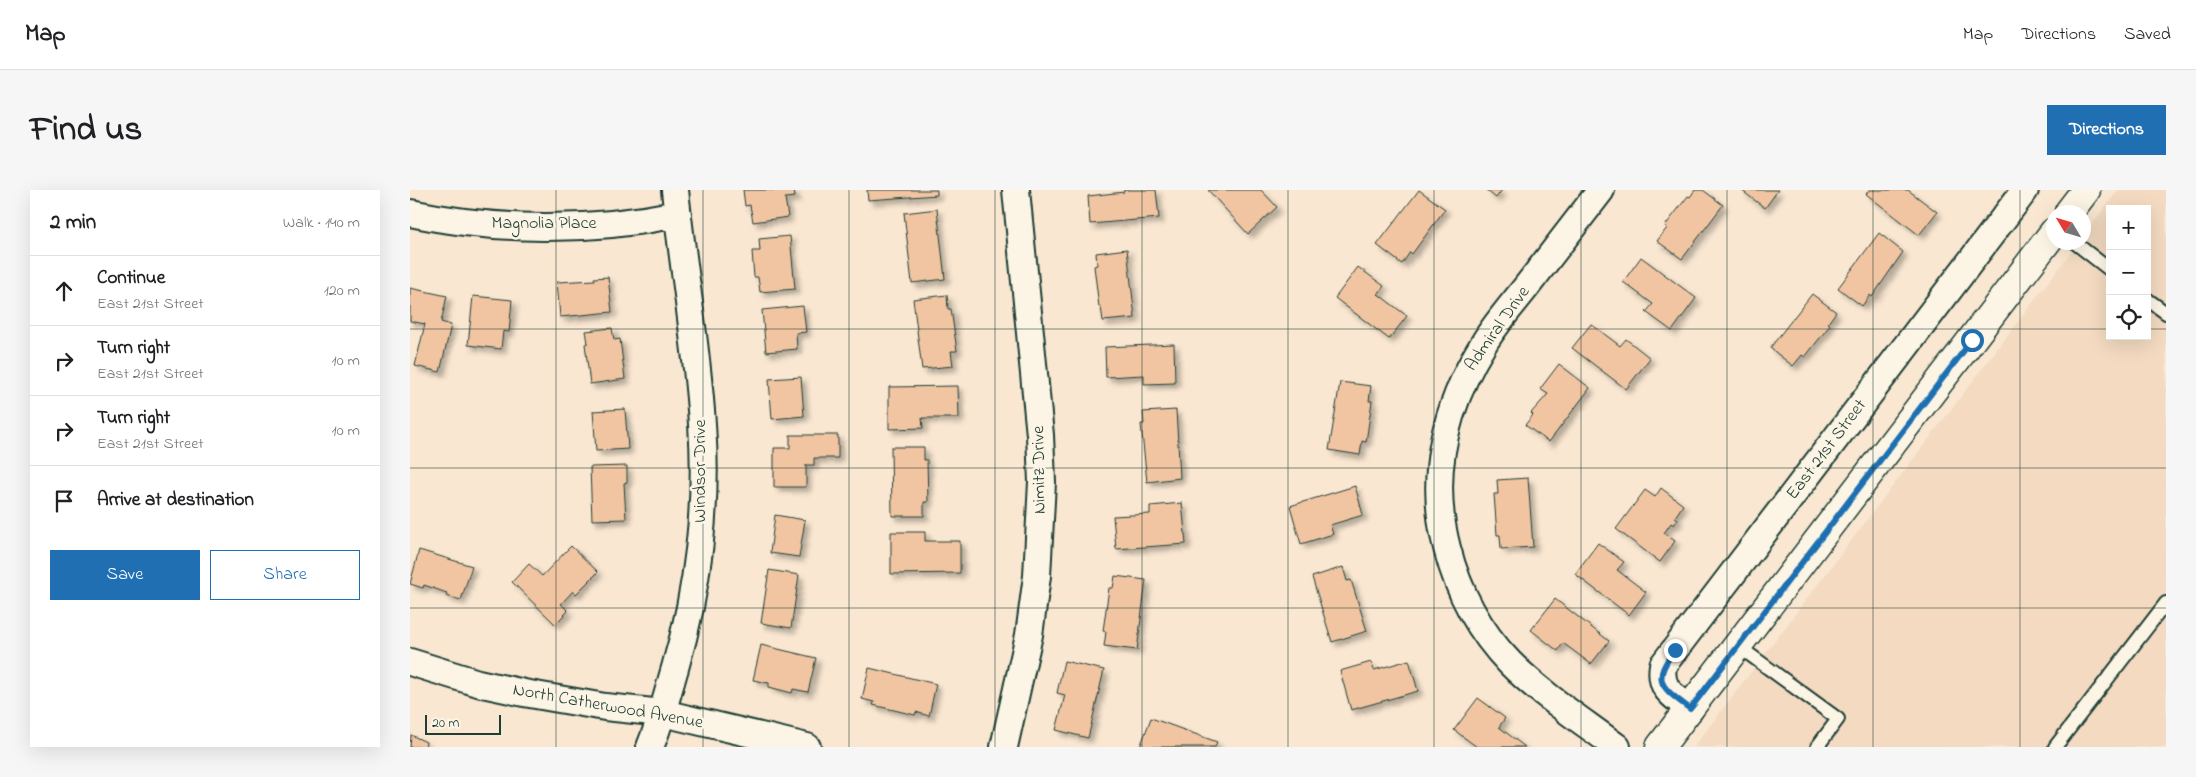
<!DOCTYPE html>
<meta charset="utf-8">
<style>
body{margin:0;font-family:"Indie Flower",sans-serif;background:#f6f6f6;color:#202124}
.controls{position:absolute;right:15px;top:15px;display:grid;overflow:hidden;border-radius:0px;box-shadow:0 5px 20px #0002}
.controls button{width:45px;height:45px;display:grid;place-items:center;padding:0;border:0;border-bottom:1px solid #e0e0e0;background:#fff;color:#202124;font:25px sans-serif}
.compass{position:absolute;left:1636px;top:15px;width:45px;height:45px;border-radius:50%;background:#fff;box-shadow:0 5px 20px #0002;rotate:308deg}
.scale{position:absolute;left:15px;bottom:12px;width:76px;box-sizing:border-box;padding-left:5px;border:2px solid #1f3d34;border-top:0;font-size:14px;line-height:18px;white-space:nowrap;color:#1f3d34;-webkit-text-stroke:4px #fcf5e5;paint-order:stroke}
.stop{position:absolute;width:15px;height:15px;margin:-11px;border:4px solid #1f6fb2;border-radius:50%;background:#fff}
.stop.end{background:#1f6fb2;border-color:#fff;box-shadow:0 1px 5px #0008}
.list{margin:0;padding:0;list-style:none}
h2{display:flex;justify-content:space-between;align-items:center;height:65px;margin:0;padding:0 20px;font-size:21px}
h2 small{font-size:16px;font-weight:400;color:#757577}
.list li{display:grid;grid-template-columns:32px 1fr auto;gap:15px;align-items:center;box-sizing:border-box;height:70px;padding:0 20px;border-top:1px solid #e0e0e0}
.list b{display:block;font-size:19px;white-space:nowrap}
.list p{margin:0;font-size:16px;white-space:nowrap;color:#757577}
.list em{font-size:16px;font-style:normal;color:#757577}
.actions{display:flex;gap:10px;padding:15px 20px}
.actions a{flex:1;padding:11px 0;border:1px solid #1f6fb2;border-radius:0px;text-align:center;font-size:18px;color:#1f6fb2}
.actions .main{background:#1f6fb2;color:#fff}
.icon{flex:none;width:28px;height:28px;fill:none;stroke:currentColor;stroke-width:2;stroke-linecap:round;stroke-linejoin:round}
.map{position:relative;flex:none;width:1756px;height:557px;overflow:hidden;border-radius:0px}
header{display:flex;align-items:center;gap:30px;box-sizing:border-box;height:70px;padding:0 25px;background:#fff;border-bottom:1px solid #e0e0e0}
header strong{font-size:24px}
nav{display:flex;gap:28px;margin-inline-start:auto;font-size:18px}
.intro{display:flex;align-items:center;justify-content:space-between;box-sizing:border-box;height:120px;padding:0 30px}
h1{margin:0;font-size:35px}
.button{padding:12px 22px;border-radius:0px;background:#1f6fb2;color:#fff;font-size:18px;font-weight:700}
main{display:flex;gap:30px;padding:0 30px}
aside{flex:1;background:#fff;border-radius:0px;box-shadow:0 5px 20px #0002}
.map>svg:first-child{display:block}
.built{fill:#f3dac0;fill-rule:evenodd}
.building{fill:#f2c5a2;stroke:#1f3d34;filter:url(#shadow)}
.lines{fill:none;stroke-linecap:round;stroke-linejoin:round}
.service-casing{stroke:#1f3d34;stroke-width:16}
.minor-casing{stroke:#1f3d34;stroke-width:30}
.secondary-casing{stroke:#1f3d34;stroke-width:31}
.service{stroke:#fcf5e5;stroke-width:12}
.minor{stroke:#fcf5e5;stroke-width:26}
.secondary{stroke:#fcf5e5;stroke-width:28}
.route{stroke:#1f6fb2;stroke-width:6}
.grid{fill:none;stroke:#1f3d34;stroke-width:1;stroke-opacity:0.55}
.labels{text-anchor:middle;dominant-baseline:central;stroke-width:5;stroke-linejoin:round;paint-order:stroke}
.street-label{font-size:18px;fill:#1f3d34;stroke:#fcf5e5}
</style>
<header>
<strong>Map</strong>
<nav><a>Map</a><a>Directions</a><a>Saved</a></nav>
</header>
<div class="intro"><h1>Find us</h1><a class="button">Directions</a></div>
<main>
<aside>
<h2>2 min<small>Walk · 140 m</small></h2>
<ul class="list">
<li><svg class="icon" aria-label="ahead" viewBox="0 0 24 24"><path d="M12 20V5M6 11l6-6 6 6"/></svg><div><b>Continue</b><p>East 21st Street</p></div><em>120 m</em></li>
<li><svg class="icon" aria-label="right" viewBox="0 0 24 24"><path d="M7 20v-9h11M14 6l5 5-5 5"/></svg><div><b>Turn right</b><p>East 21st Street</p></div><em>10 m</em></li>
<li><svg class="icon" aria-label="right" viewBox="0 0 24 24"><path d="M7 20v-9h11M14 6l5 5-5 5"/></svg><div><b>Turn right</b><p>East 21st Street</p></div><em>10 m</em></li>
<li><svg class="icon" aria-label="arrive" viewBox="0 0 24 24"><path d="M6 21V4h12l-3 4 3 4H6"/></svg><div><b>Arrive at destination</b></div></li>
</ul>
<div class="actions"><a class="main">Save</a><a>Share</a></div>
</aside>
<div class="map">
<svg width="1756" height="557" viewBox="0 0 1756 557">
<defs>
<filter id="shadow"><feDropShadow dx="4.5" dy="4.5" stdDeviation="2.5" flood-color="#0004"/></filter>
</defs>
<rect width="100%" height="100%" fill="#f9e7d1"/>
<filter id="ink" filterUnits="userSpaceOnUse"><feTurbulence type="fractalNoise" baseFrequency=".02" numOctaves="2"/><feDisplacementMap in="SourceGraphic" scale="10" xChannelSelector="R" yChannelSelector="G"/><feConvolveMatrix kernelMatrix="1 2 1 2 8 2 1 2 1" color-interpolation-filters="sRGB"/></filter>
<g filter="url(#ink)">
<path class="built" d="M1708,0h48v557h-472l384,-504 6,-1v-7zM1700,19h37v127h-37z"/>
<path class="building" d="M333,0h51l1,7 -10,1 3,19 -35,5 -3,-17 -5,1z
M457,0h70v5l-69,5z
M714,0h32l3,28 -69,6 -2,-28 36,-4z
M798,0h53l16,17 -29,27z
M1009,0l26,19 -33,45 -2,-2 -8,12 -25,-19z
M1076,0h16l-6,8z
M1285,0h8l20,15 -41,54 -25,-18 10,-13 -2,-2 23,-30 2,1z
M1331,0h37l-13,18z
M1459,0h39l29,22 -18,23 -53,-41z
M527,19l8,70 -33,4 -8,-70z
M1469,43l24,19 -31,45 -2,-2 -8,11 -24,-18z
M380,46l5,53 -35,3 -2,-15h-4l-2,-26h8l-1,-12z
M717,59l8,69 -32,3 -2,-14h-2l-5,-41 3,-1 -1,-12z
M1231,67l55,41 -24,33 -26,-19 7,-8 -30,-22z
M948,77l26,19 -6,8 29,22 -18,23 -54,-41z
M198,87l4,35 -52,5 -3,-35 38,-2 -1,-2z
M0,98l37,8 -6,26 10,3 -11,47 -25,-6 10,-42 -15,-3z
M1402,104l24,18 -8,11 2,2 -25,32 -3,-2 -9,11 -23,-18z
M537,105l1,14h3l6,42h-6l2,15 -31,3 -9,-70z
M63,106l39,4 -3,32 -6,-1 -2,18 -33,-4z
M393,116l3,26 -10,1 1,16 -31,3 -4,-42z
M1181,134l29,22 6,-7 24,19 -24,31 -54,-41z
M202,138l2,12 6,-1 5,40 -35,5 -5,-40 3,-1 -2,-12z
M764,154l1,39 -31,1v-9l-38,2 -1,-30z
M1149,174l31,24 -41,54 -24,-17 8,-10 -2,-2 17,-19 -8,-5z
M391,187l3,39 -32,3 -3,-40z
M930,192l31,4 -2,15h3l-6,41 -4,-1 -2,14 -31,-5z
M548,196l1,32h-37l1,10 -34,1v-42z
M215,219l3,40 -32,2 -3,-40z
M766,220l4,68 -33,4 -6,-58h3l-1,-12z
M380,245h48v23h-24v7h-8v22h-32v-39h16z
M481,257h33v13h3l1,42h-4v14h-32z
M217,276v16l-3,1 2,36 -34,1 -2,-53z
M1118,288l5,69 -32,2 -1,-14h-3l-3,-41h4l-1,-14z
M945,296l8,29 -33,10 3,9 -32,10 -11,-38z
M1251,298l22,17 -8,12 3,2 -4,6 -3,-2 -7,10 11,8 -15,21 -44,-33 29,-39 10,7z
M772,313l4,41 -70,5 -3,-33 37,-2v-8z
M365,325l30,5 -6,37 -29,-4z
M481,342h34v9h35v32l-69,1z
M1188,353l26,19 -7,8 29,22 -17,23 -54,-41z
M161,356l27,26 -22,22 -3,-3 -12,13 7,7 -13,13 -43,-42 17,-18 13,12z
M9,360l53,16 -11,34 -15,-4 1,-3 -23,-8 -1,3 -13,-4z
M933,377l4,14 4,-1 16,51 -35,11 -20,-65z
M359,380l30,5 -8,53 -30,-5z
M705,386l31,4 -9,70 -33,-4 2,-14 -3,-1 6,-43h4z
M1145,409l54,42 -18,23 -28,-21 -5,8 -27,-21z
M351,455l55,13 -8,34 -15,-3 -1,4 -23,-6v-4l-16,-3z
M999,470l9,31 -67,19 -11,-39 31,-9 3,8z
M654,471l40,9 -16,68 -32,-8 9,-35 -8,-2z
M459,478l67,16 -7,32 -13,-4 -1,3 -42,-10 1,-3 -12,-3z
M1068,508l27,20 -6,9 26,20h-48l-23,-17z
M741,528l66,24 -2,5h-75z
M1,545l15,7 -1,5h-15z"/>
<g class="lines">
<defs>
<path id="service" d="M1664,52l36,28
M1737,109l19,14
M1328,456l100,73 -21,28
M1645,557l111,-144"/>
<path id="minor" d="M1191,0c-25,32 -49,64 -74,96 -14,18 -31,37 -43,57 -39,63 -56,133 -37,205 11,43 32,83 63,115 32,32 71,57 107,84
M0,23c87,18 180,19 268,1
M0,472l68,21 46,10 81,14 58,6 144,34
M1280,519c-17,-14 -31,-19 -27,-44l362,-475
M240,557c11,-26 17,-52 25,-79 23,-78 33,-163 27,-244 -5,-78 -19,-156 -27,-234
M594,557l25,-112 8,-59 5,-94 -2,-47 -24,-245"/>
<path id="secondary" d="M1659,22l17,-22
M1250,557l394,-515"/>
</defs>
<use href="#service" class="service-casing"/>
<use href="#minor" class="minor-casing"/>
<use href="#secondary" class="secondary-casing"/>
<use href="#service" class="service"/>
<use href="#minor" class="minor"/>
<use href="#secondary" class="secondary"/>
</g>
</g>
<g class="lines" filter="url(#ink)">
<path class="route" d="M1265,460c-25,32 -13,37 15,59l282,-369"/>
</g>
<path class="grid" d="M146,0v557M293,0v557M439,0v557M585,0v557M732,0v557M878,0v557M1024,0v557M1171,0v557M1317,0v557M1463,0v557M1610,0v557M0,139h1700M1737,139h19M0,278h1756M0,418h1756"/>
<g class="labels">
<g class="street-label">
<text x="134" y="34">Magnolia Place</text>
<text transform="translate(1088 139) rotate(-55)">Admiral Drive</text>
<text transform="translate(1417 260) rotate(-53)">East 21st Street</text>
<text transform="translate(630 280) rotate(-91)">Nimitz Drive</text>
<text transform="translate(291 281) rotate(-90)">Windsor Drive</text>
<text transform="translate(198 517) rotate(10)">North Catherwood Avenue</text>
</g>
</g>
</svg>
<div class="controls">
<button>+</button>
<button>−</button>
<button><svg class="icon" aria-label="locate" viewBox="0 0 24 24"><circle cx="12" cy="12" r="6"/><path d="M12 2v4M12 18v4M2 12h4M18 12h4"/></svg></button>
</div>
<svg class="compass" viewBox="-18 -18 36 36"><path d="M0-13l5 13h-10z" fill="#e53935"/><path d="M0 13l5-13h-10z" fill="#757577"/></svg>
<div class="scale">20 m</div>
<div class="stop" style="left:1562px;top:150px"></div>
<div class="stop end" style="left:1265px;top:460px"></div>
</div>
</main>
